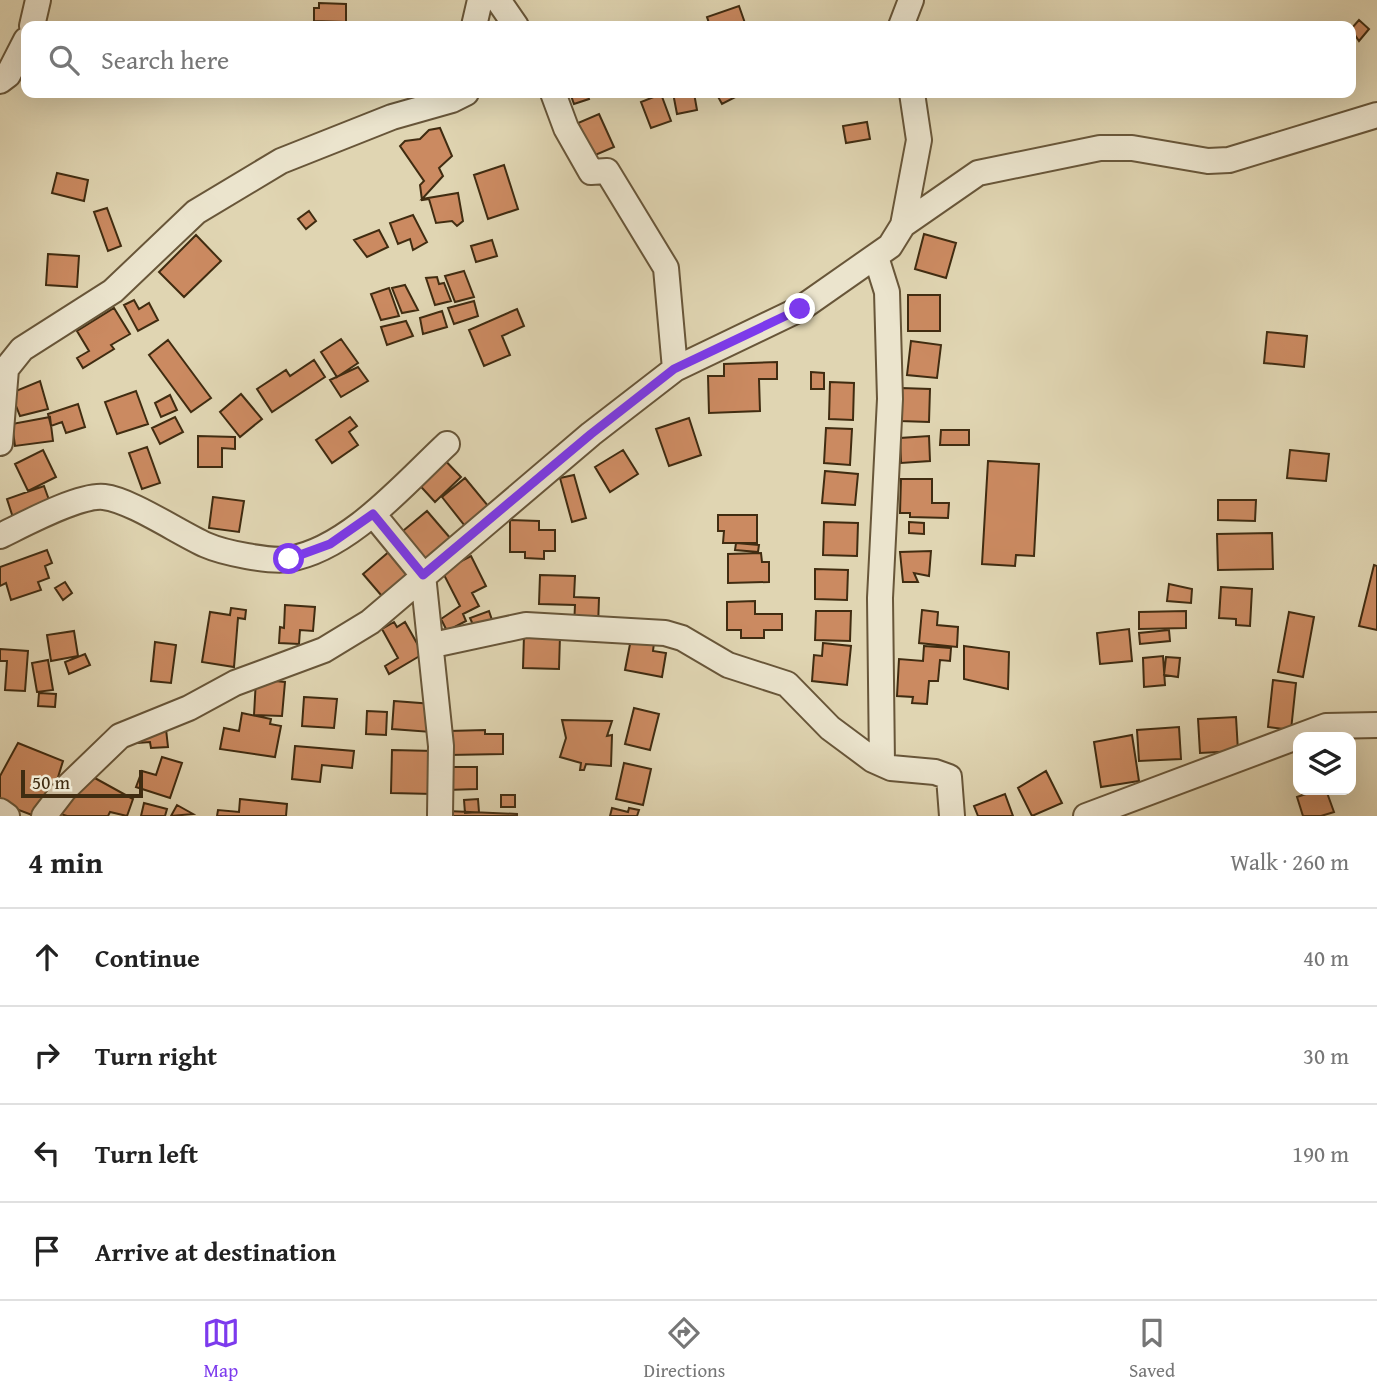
<!DOCTYPE html>
<meta charset="utf-8">
<style>
body{margin:0;font-family:"Gentium Book Plus",serif;background:#f6f6f6;color:#222}
.controls{position:absolute;right:21px;bottom:21px;display:grid;overflow:hidden;border-radius:14px;box-shadow:0 7px 28px #0002}
.controls button{width:63px;height:63px;display:grid;place-items:center;padding:0;border:0;border-bottom:2px solid #e0e0e0;background:#fff;color:#222;font:35px sans-serif}
.scale{position:absolute;left:21px;bottom:18px;width:122px;box-sizing:border-box;padding-left:7px;border:4px solid #402c11;border-top:0;font-size:19px;line-height:24px;white-space:nowrap;color:#402c11;-webkit-text-stroke:5px #ebe4cd;paint-order:stroke}
.stop{position:absolute;width:21px;height:21px;margin:-16px;border:5px solid #7c3aed;border-radius:50%;background:#fff}
.stop.end{background:#7c3aed;border-color:#fff;box-shadow:0 2px 7px #0008}
.list{margin:0;padding:0;list-style:none}
h2{display:flex;justify-content:space-between;align-items:center;height:91px;margin:0;padding:0 28px;font-size:30px}
h2 small{font-size:23px;font-weight:400;color:#767676}
.list li{display:grid;grid-template-columns:46px 1fr auto;gap:21px;align-items:center;box-sizing:border-box;height:98px;padding:0 28px;border-top:2px solid #e0e0e0}
.list b{display:block;font-size:26px;white-space:nowrap}
.list em{font-size:23px;font-style:normal;color:#767676}
.icon{flex:none;width:38px;height:38px;fill:none;stroke:currentColor;stroke-width:2;stroke-linecap:round;stroke-linejoin:round}
.map{position:relative;flex:none;width:1377px;height:816px;overflow:hidden}
.search{position:absolute;background:#fff;box-shadow:0 7px 28px #0002;left:21px;right:21px;top:21px;height:77px;display:flex;align-items:center;gap:18px;box-sizing:border-box;padding:0 24px;border-radius:14px;color:#767676;font-size:26px}
.sheet{height:483px;background:#fff}
nav{display:flex;justify-content:space-around;align-items:center;box-sizing:border-box;height:98px;border-top:2px solid #e0e0e0;background:#fff;font-size:19px;color:#767676}
nav a{display:grid;justify-items:center;gap:4px}
nav .on{color:#7c3aed}
.map>svg:first-child{display:block}
.building{fill:#cb8a61;stroke:#402c11;stroke-width:2}
.lines{fill:none;stroke-linecap:round;stroke-linejoin:round}
.minor-casing{stroke:#685639;stroke-width:28}
.minor{stroke:#ebe4cd;stroke-width:24}
.route{stroke:#7c3aed;stroke-width:9}
</style>
<div class="map">
<svg width="1377" height="816" viewBox="0 0 1377 816">
<rect width="100%" height="100%" fill="#e0d5b2"/>
<filter id="stains"><feTurbulence type="fractalNoise" baseFrequency=".00286" numOctaves="4"/><feColorMatrix values="0 0 0 0 .2 0 0 0 0 .09 0 0 0 0 .02 0 0 0 .5 -.17"/></filter>
<radialGradient id="worn" r=".72"><stop offset=".6" stop-color="#630" stop-opacity="0"/><stop offset="1" stop-color="#630" stop-opacity=".3"/></radialGradient>
<path class="building" d="M319,3l27,1v18l-32,-1v-13h5z
M739,6l7,20h-36l-3,-9z
M1359,20l10,9 -10,12 -8,-12z
M570,93h17l2,6 -15,5z
M673,93h21l3,17 -20,4z
M716,93h27l-21,11z
M661,94l10,27 -20,7 -10,-26z
M599,114l15,33 -21,9 -15,-33z
M867,122l3,17 -24,4 -3,-17z
M440,128l12,28 -13,12 4,8 -21,23 36,-6 5,28 -6,5 -5,-5 -16,2 -7,-24 -7,1 -2,-15 4,-4 -24,-35 5,-5 15,-2 9,-9z
M504,165l14,44 -30,10 -14,-44z
M57,173l31,7 -4,21 -32,-8z
M107,208l14,38 -13,5 -14,-39z
M309,211l7,10 -10,8 -8,-10z
M413,215l14,27 -14,8 -3,-11 -12,5 -8,-21z
M379,230l9,17 -21,10 -13,-17z
M924,234l32,9 -10,35 -31,-9z
M196,235l25,26 -37,36 -25,-25z
M492,240l5,16 -21,6 -5,-16z
M48,254l31,2 -2,31 -31,-2z
M464,271l10,26 -19,5 -10,-26z
M437,277l2,7 5,-1 7,18 -16,4 -9,-27z
M405,285l13,25 -16,3 -10,-25z
M389,288l10,28 -18,4 -10,-26z
M908,295h32v36h-32z
M134,300l5,9 10,-6 9,17 -20,11 -14,-26z
M474,301l4,15 -24,8 -6,-16z
M114,308l16,26 -19,11 3,4 -31,19 -6,-10 12,-7 -12,-20z
M517,309l7,17 -22,10 8,19 -26,11 -15,-36z
M442,311l5,16 -24,7 -3,-16z
M406,321l7,15 -26,9 -6,-18z
M1267,332l40,4 -3,31 -40,-4z
M341,339l17,24 -21,14 -16,-25z
M168,340l43,58 -20,14 -42,-57z
M911,341l30,4 -4,33 -30,-3z
M314,360l11,17 -53,35 -15,-23 29,-19 4,6z
M777,362v17h-18l1,32 -51,2 -1,-37h16v-12z
M358,367l10,14 -27,16 -11,-17z
M811,372l13,1v16h-13z
M40,381l8,28 -28,7 -9,-23z
M830,382l24,1 -1,37 -24,-1z
M901,388l29,1 -1,33 -29,-1z
M136,391l12,33 -31,10 -12,-32z
M241,394l21,25 -22,18 -20,-25z
M170,395l7,15 -16,7 -6,-14z
M78,404l7,23 -19,6 -4,-11 -11,4 -3,-12z
M50,417l3,24 -38,5 -3,-22z
M175,417l8,15 -23,12 -8,-16z
M350,417l7,9 -8,6 9,13 -26,18 -16,-23z
M689,418l12,37 -32,11 -13,-37z
M826,428l26,1 -2,36 -26,-2z
M941,430h28v15h-29z
M198,436l37,1v12l-13,-1v19h-24z
M929,436l1,25 -29,2 -1,-25z
M147,447l13,36 -18,6 -13,-36z
M43,450l13,27 -28,14 -13,-27z
M623,450l15,24 -28,18 -15,-25z
M1290,450l39,4 -3,27 -39,-3z
M438,453l23,24 -26,25 -22,-24z
M988,461l51,3 -5,92 -18,-1 -1,11 -33,-2z
M825,471l33,3 -3,31 -33,-2z
M574,475l12,43 -14,4 -12,-44z
M465,478l24,29 -24,19 -23,-29z
M901,479h31v24h17l-1,15 -38,-1v-4h-10z
M44,486l9,25 -38,13 -8,-25z
M213,497l31,4 -5,31 -30,-4z
M1218,500h38l-1,21 -37,-1z
M427,511l24,28 -29,24 -24,-28z
M718,515h39v28h-34l1,-12h-6z
M510,520l29,1v9h16v21h-11v8l-19,-1v-6h-15z
M824,522l34,1 -1,33 -34,-1z
M909,522l15,1v11l-15,-1z
M1272,533l1,36 -55,1 -1,-36z
M736,543l23,2 -1,7 -23,-2z
M47,550l5,13 -7,3 4,12 -11,4 3,8 -30,10 -5,-17 -6,3v-19z
M391,550l24,28 -28,24 -24,-28z
M931,551l-2,25 -15,-3 4,9h-15l-3,-30z
M761,553l1,9h7v20l-41,1v-29z
M471,556l15,30 -14,7 7,13 -16,8 3,7 -19,10 -6,-12 19,-13 -18,-35z
M1374,565l3,1v64l-18,-4z
M815,569l33,1 -1,30 -32,-1z
M540,575l35,1 -1,21 25,1 -1,29 -24,-1 1,-21 -36,-1z
M65,582l7,11 -9,7 -8,-12z
M1169,584l23,5 -1,14 -24,-2z
M1221,587l31,2 -2,37 -14,-1v-6l-17,-1z
M755,601v13h27v16h-18v8h-23v-8h-14v-28z
M285,605l30,2 -2,24 -13,-1 -1,14 -20,-1 1,-16 4,1z
M231,608l15,2 -1,9 -7,-1 -4,49 -32,-5 8,-50 20,3z
M922,610l16,2 -1,13 21,2 -1,20 -38,-4z
M489,611l3,9 -18,7 -4,-9z
M816,611h35l-1,30 -35,-1z
M1186,611v17l-47,1v-17z
M1289,612l25,5 -11,60 -25,-5z
M394,622l3,5 8,-5 18,32 -34,20 -4,-8 13,-8 -16,-29z
M1129,629l3,32 -32,3 -3,-31z
M1169,630l1,11 -30,3 -1,-11z
M74,631l4,25 -27,5 -4,-26z
M524,635l36,1 -1,33 -36,-1z
M631,639l23,4 -1,8 13,2 -4,24 -37,-7z
M155,642l21,3 -5,38 -20,-2z
M823,643l28,3 -4,39 -35,-4 2,-26 8,1z
M924,646l27,2 -1,13 -10,-1 -2,21h-9l-2,23 -15,-1 1,-6 -16,-1 2,-37 24,2z
M964,646l45,6 -1,37 -44,-10z
M0,649l28,2 -3,40 -20,-1 2,-29h-7z
M85,654l5,11 -21,9 -4,-12z
M1163,656l2,29 -21,2 -1,-29z
M1166,657l14,1 -2,19 -14,-2z
M48,660l5,30 -16,2 -5,-29z
M256,679l29,3 -3,34 -28,-1z
M1273,680l23,3 -5,47 -23,-3z
M39,693l17,1 -1,13 -17,-1z
M304,697l33,2 -3,29 -32,-2z
M394,701l39,3 -2,28 -39,-3z
M634,708l25,6 -9,36 -25,-6z
M367,711l20,1 -1,23 -20,-1z
M242,713l29,6 -1,5 11,2 -6,31 -55,-8 4,-21 15,3z
M1236,717l2,34 -38,2 -2,-34z
M562,720l50,1 -5,15 5,-1 -1,31 -25,-2 -2,6h-4l1,-7 -21,-6 6,-19z
M1179,727l2,32 -42,2 -2,-31z
M166,729l2,18 -17,1 -1,-6 -12,1 -1,-11z
M485,730v4h18v20l-54,1v-24z
M1132,735l7,46 -38,6 -7,-45z
M18,743l45,18 -8,26 -23,28 -32,-12v-27z
M295,746l59,5 -2,17 -30,-3 -2,17 -28,-3z
M392,750l42,1 -1,43 -42,-1z
M162,757l20,6 -12,35 -34,-11 6,-16 14,4z
M624,763l27,6 -8,36 -27,-6z
M446,767h31v22l-30,1z
M1046,771l16,32 -30,13 -14,-28z
M93,777l40,22 -6,17 -17,-4 -2,4h-41l-13,-4z
M1318,790h8l8,22 -13,4h-18l-6,-19z
M1005,794l8,22h-35l-4,-10z
M501,795h14v12h-14z
M240,799l47,5 -1,12h-69l1,-6 21,2z
M478,799l1,13 -14,1 -1,-13z
M144,803l23,6 -2,7h-24z
M177,805l16,9 -22,2z
M612,808l16,4 1,-4 10,2 -2,6h-27z
M447,811l70,3v2h-70z"/>
<g class="lines">
<defs>
<path id="minor" d="M498,0l18,26
M32,26l6,-26
M474,26l6,-26
M901,26l10,-26
M0,81l8,-6 18,-35
M553,93l13,35 25,44 16,-1 59,97 9,101
M903,225l75,-52 122,-25h32l76,13 21,-1 148,-45
M876,257l11,35 3,107 -10,199 2,166
M0,443l6,-74 16,-20 91,-58 83,-79 85,-51 111,-44 60,-17 14,-7
M373,514l50,61 18,171 -1,70
M0,536c23,-11 80,-42 104,-39 27,3 75,36 102,48 18,8 64,17 83,14 60,-10 116,-76 158,-115
M433,645l93,-20 139,8 17,5 46,27 59,19 43,44 43,32 18,8 44,4 14,5 3,39
M0,811l7,5
M44,816l20,-26 56,-54 69,-28 46,-25 89,-33 46,-28 221,-188 84,-65 125,-60 90,-63 13,-21 16,-85 -7,-47
M1086,816l240,-90 51,-1"/>
</defs>
<use href="#minor" class="minor-casing"/>
<use href="#minor" class="minor"/>
</g>
<g class="lines">
<path class="route" d="M289,559l41,-15 43,-30 50,61 168,-141 83,-65 126,-60"/>
</g>
<rect width="100%" height="100%" filter="url(#stains)"/>
<rect width="100%" height="100%" fill="url(#worn)"/>
</svg>
<div class="controls">
<button><svg class="icon" aria-label="layers" viewBox="0 0 24 24"><path d="M12 4l9 5-9 5-9-5zM3 14l9 5 9-5"/></svg></button>
</div>
<div class="scale">50 m</div>
<div class="stop" style="left:289px;top:559px"></div>
<div class="stop end" style="left:800px;top:309px"></div>
<div class="search"><svg class="icon" aria-label="search" viewBox="0 0 24 24"><circle cx="10" cy="10" r="6"/><path d="M15 15l6 6"/></svg>Search here</div>
</div>
<section class="sheet">
<h2>4 min<small>Walk · 260 m</small></h2>
<ul class="list">
<li><svg class="icon" aria-label="ahead" viewBox="0 0 24 24"><path d="M12 20V5M6 11l6-6 6 6"/></svg><div><b>Continue</b></div><em>40 m</em></li>
<li><svg class="icon" aria-label="right" viewBox="0 0 24 24"><path d="M7 20v-9h11M14 6l5 5-5 5"/></svg><div><b>Turn right</b></div><em>30 m</em></li>
<li><svg class="icon" aria-label="left" viewBox="0 0 24 24"><path d="M17 20v-9H6M10 6l-5 5 5 5"/></svg><div><b>Turn left</b></div><em>190 m</em></li>
<li><svg class="icon" aria-label="arrive" viewBox="0 0 24 24"><path d="M6 21V4h12l-3 4 3 4H6"/></svg><div><b>Arrive at destination</b></div></li>
</ul>
</section>
<nav>
<a class="on"><svg class="icon" aria-label="map" viewBox="0 0 24 24"><path d="M3 6l6-2 6 2 6-2v14l-6 2-6-2-6 2zM9 4v14M15 6v14"/></svg>Map</a>
<a><svg class="icon" aria-label="directions" viewBox="0 0 24 24"><path d="M12 3l9 9-9 9-9-9zM9 14v-3h6M13 9l2 2-2 2"/></svg>Directions</a>
<a><svg class="icon" aria-label="saved" viewBox="0 0 24 24"><path d="M7 4h10v16l-5-4-5 4z"/></svg>Saved</a>
</nav>
